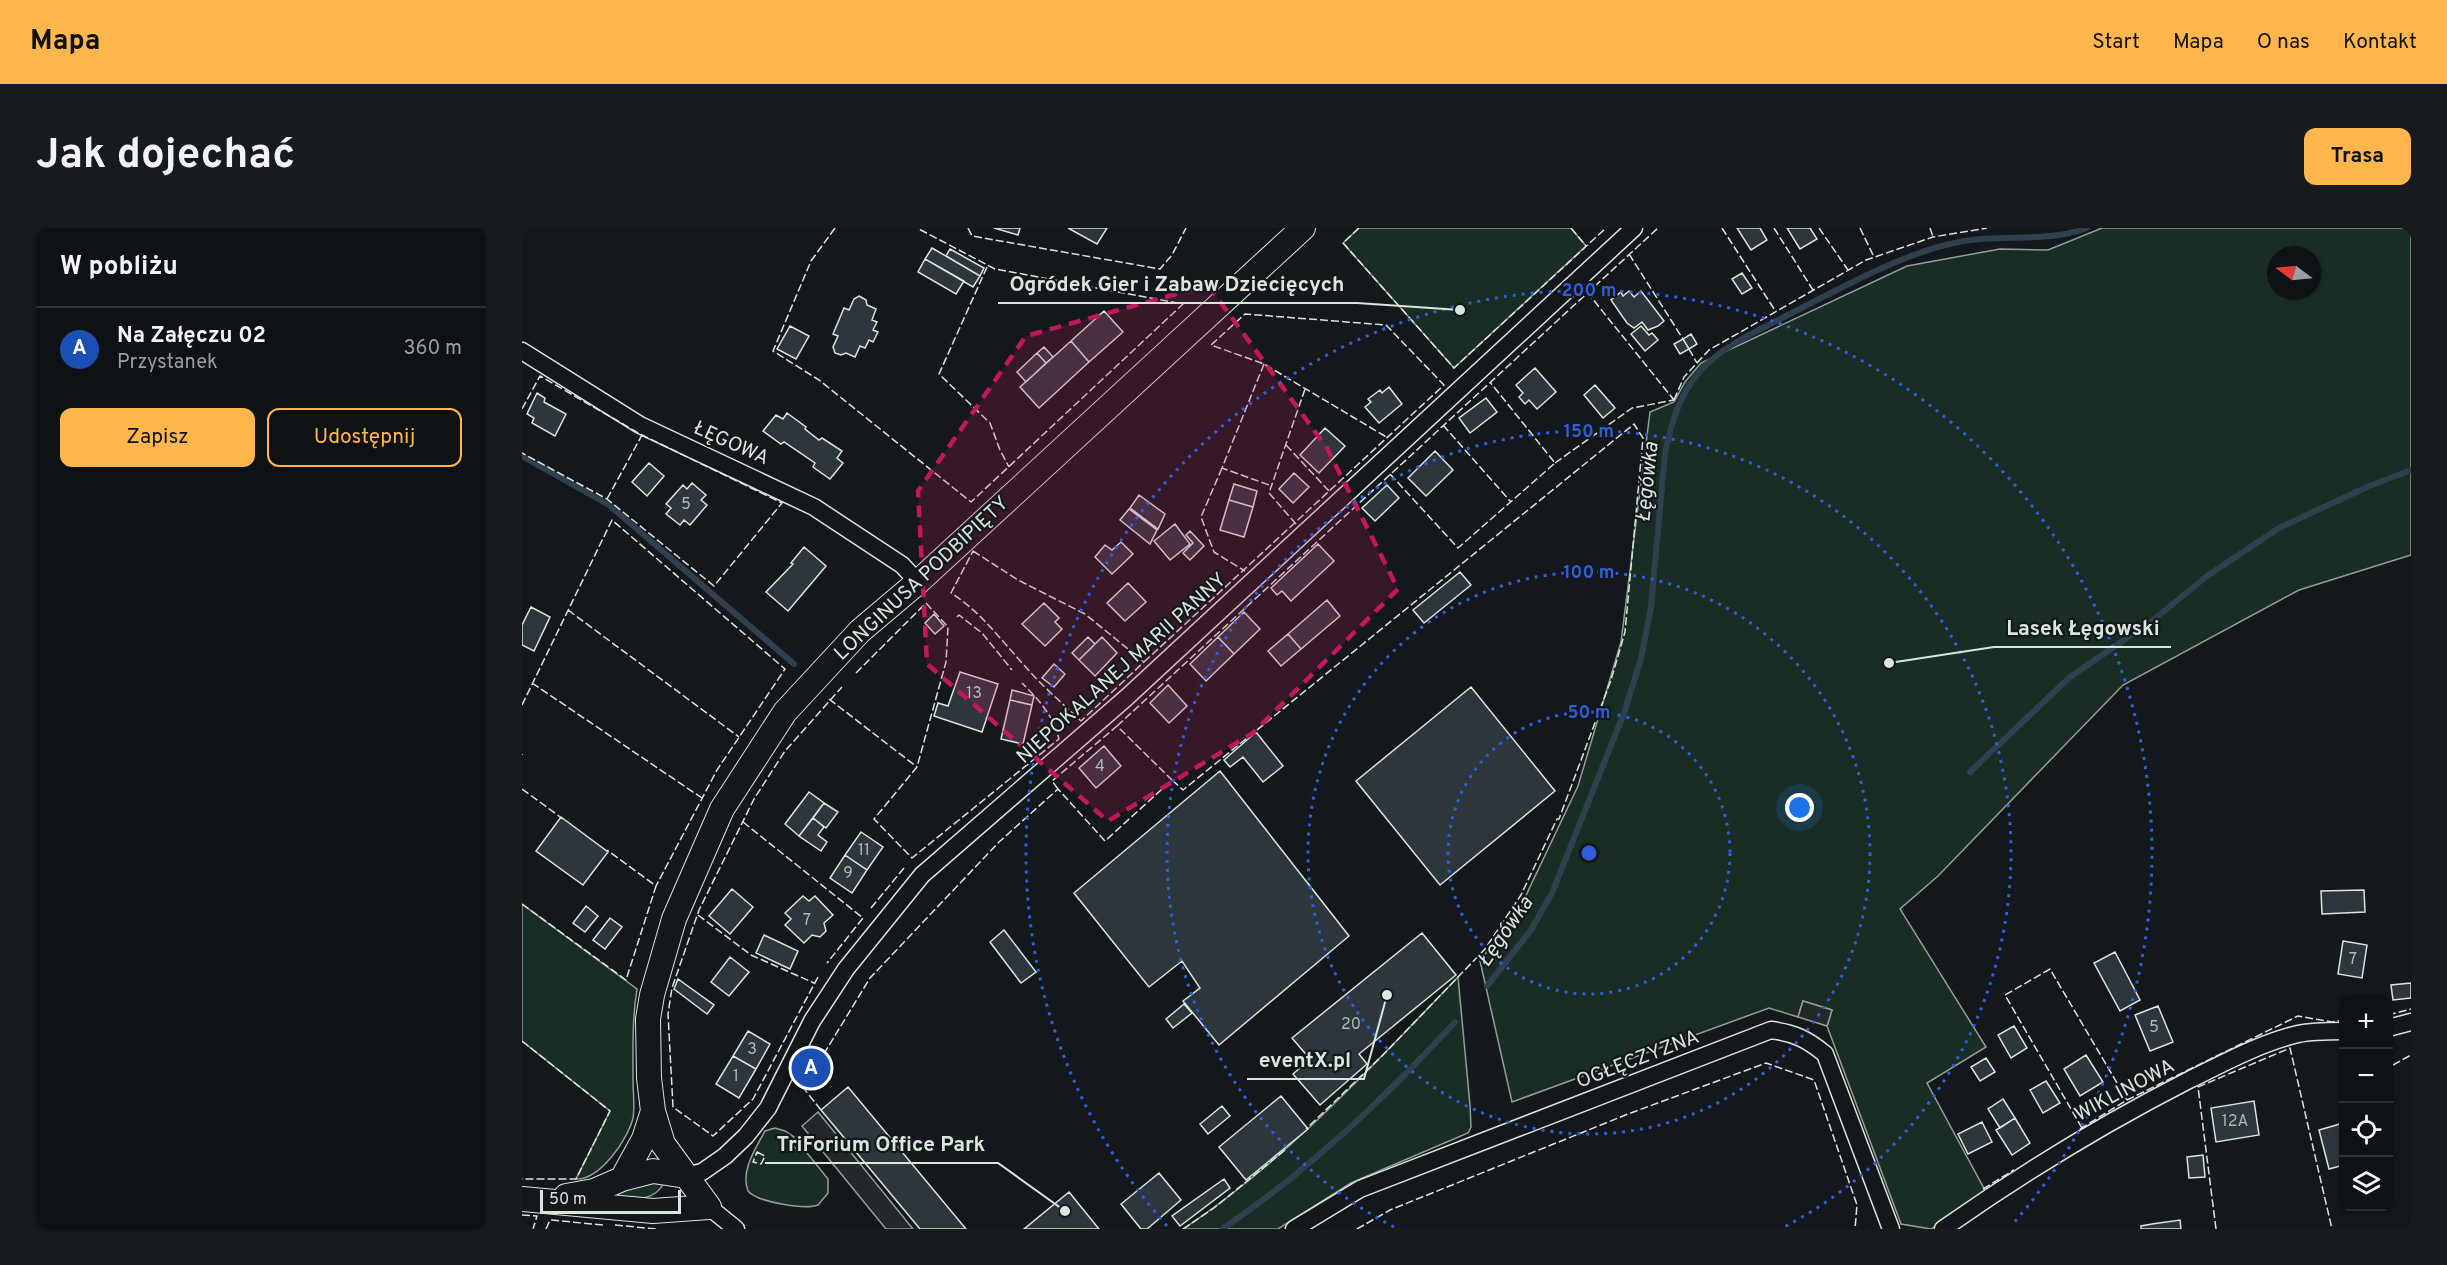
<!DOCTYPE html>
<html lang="pl">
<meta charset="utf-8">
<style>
body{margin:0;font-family:Overpass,sans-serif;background:#181b1e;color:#f1f3f6}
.controls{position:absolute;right:18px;bottom:18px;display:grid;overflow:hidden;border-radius:12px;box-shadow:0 2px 4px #0004}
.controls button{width:54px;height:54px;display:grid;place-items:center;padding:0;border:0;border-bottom:2px solid #2f3234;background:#0f1215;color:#f1f3f6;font:30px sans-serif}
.compass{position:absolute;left:1745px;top:18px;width:54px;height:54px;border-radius:50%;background:#0f1215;box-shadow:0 2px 4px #0004;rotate:286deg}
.scale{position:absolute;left:18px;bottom:15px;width:141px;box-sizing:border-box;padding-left:6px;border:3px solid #d8e6dc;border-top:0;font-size:16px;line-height:21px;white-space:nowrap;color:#d8e6dc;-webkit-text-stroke:4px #14181c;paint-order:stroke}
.you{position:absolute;left:1278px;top:580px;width:21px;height:21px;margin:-15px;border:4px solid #fff;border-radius:50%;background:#1a73e8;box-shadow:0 0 0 9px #1a73e833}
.badge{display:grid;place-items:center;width:39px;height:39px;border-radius:50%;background:#ffb74d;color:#fff;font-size:20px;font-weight:700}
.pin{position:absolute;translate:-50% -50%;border:3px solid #fff;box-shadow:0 2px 6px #0006}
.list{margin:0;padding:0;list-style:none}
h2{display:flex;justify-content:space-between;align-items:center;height:78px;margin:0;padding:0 24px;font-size:26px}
h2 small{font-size:20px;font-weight:400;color:#9b9ea0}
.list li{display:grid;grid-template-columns:39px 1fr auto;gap:18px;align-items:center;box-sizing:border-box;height:84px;padding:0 24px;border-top:2px solid #2f3234}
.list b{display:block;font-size:22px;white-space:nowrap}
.list p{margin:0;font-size:20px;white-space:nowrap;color:#9b9ea0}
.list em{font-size:20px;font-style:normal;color:#9b9ea0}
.actions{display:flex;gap:12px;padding:18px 24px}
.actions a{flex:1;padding:14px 0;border:2px solid #ffb74d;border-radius:12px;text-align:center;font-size:21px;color:#ffb74d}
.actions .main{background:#ffb74d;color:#111}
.icon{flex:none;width:33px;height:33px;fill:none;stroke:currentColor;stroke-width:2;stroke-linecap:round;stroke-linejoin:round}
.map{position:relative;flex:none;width:1889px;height:1001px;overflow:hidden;border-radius:12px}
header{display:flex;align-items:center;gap:36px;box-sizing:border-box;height:84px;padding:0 30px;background:#ffb74d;color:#111}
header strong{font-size:28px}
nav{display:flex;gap:33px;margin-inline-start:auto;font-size:21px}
.intro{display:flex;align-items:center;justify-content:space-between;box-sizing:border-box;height:144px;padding:0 36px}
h1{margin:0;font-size:42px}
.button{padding:15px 27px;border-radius:12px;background:#ffb74d;color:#111;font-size:21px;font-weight:700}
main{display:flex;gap:36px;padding:0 36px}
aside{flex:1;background:#0f1215;border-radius:12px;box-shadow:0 2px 4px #0004}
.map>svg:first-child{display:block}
.green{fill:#1a2d24;stroke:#939e99;stroke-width:1.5;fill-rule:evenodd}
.parking{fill:#24282b;stroke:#939e99;stroke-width:1.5}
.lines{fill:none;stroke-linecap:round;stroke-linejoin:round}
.stream{stroke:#2f3f4d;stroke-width:6}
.building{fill:#2c363c;stroke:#d8e6dc;stroke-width:1.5}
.street-casing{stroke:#d8e6dc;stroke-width:19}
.secondary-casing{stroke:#d8e6dc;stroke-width:26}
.street{stroke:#14181c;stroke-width:16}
.secondary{stroke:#14181c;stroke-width:24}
.fence{stroke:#d8e6dc;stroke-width:1.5;stroke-dasharray:8 3;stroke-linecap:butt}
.marked{fill:#c2185b;fill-opacity:0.2;stroke:#c2185b;stroke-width:4.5;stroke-dasharray:12 8;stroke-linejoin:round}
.ring{fill:none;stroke:#305dd8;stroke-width:3;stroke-dasharray:3 6}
.labels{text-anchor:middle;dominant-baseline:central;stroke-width:4.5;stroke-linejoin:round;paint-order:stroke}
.number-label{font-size:16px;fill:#adbab4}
.street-label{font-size:20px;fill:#d8e6dc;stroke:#14181c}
.water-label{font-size:21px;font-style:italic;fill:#d8e6dc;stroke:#14181c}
.centre{fill:#305dd8;stroke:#14181c;stroke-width:3}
.ring-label{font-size:18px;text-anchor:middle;font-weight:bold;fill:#305dd8;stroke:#14181c;stroke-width:4.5;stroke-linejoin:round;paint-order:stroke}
.leader{fill:none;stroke:#d8e6dc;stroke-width:2}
.callout-dot{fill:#d8e6dc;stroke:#14181c;stroke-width:2}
.callout-label{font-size:21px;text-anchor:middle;font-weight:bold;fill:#d8e6dc;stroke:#14181c;stroke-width:4.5;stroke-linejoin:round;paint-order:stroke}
</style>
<header>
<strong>Mapa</strong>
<nav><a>Start</a><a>Mapa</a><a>O nas</a><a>Kontakt</a></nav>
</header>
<div class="intro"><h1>Jak dojechać</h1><a class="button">Trasa</a></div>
<main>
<aside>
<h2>W pobliżu<small></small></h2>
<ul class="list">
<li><span class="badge" style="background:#1a4fb4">A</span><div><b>Na Załęczu 02</b><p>Przystanek</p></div><em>360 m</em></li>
</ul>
<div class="actions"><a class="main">Zapisz</a><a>Udostępnij</a></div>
</aside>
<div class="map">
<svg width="1889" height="1001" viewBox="0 0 1889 1001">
<rect width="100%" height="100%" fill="#14181c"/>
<path class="green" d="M837,0h212l15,18 -132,122 -111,-125z
M1580,0h309v327l-112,35 -176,95 -185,191 -38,33 86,138 -59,36 59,109 -55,37 -30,-5 -74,-198 5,-16 -29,-9 -5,16 -29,-9 -257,94 -32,-141 39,-51 59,-124 43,-144 29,-230 24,-10 11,-20 16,-19 206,-97 93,-17 48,1zM1754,27h36v36h-36z
M0,676l115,85c-5,30 -4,61 -4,92 0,11 2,26 0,37 -5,21 -33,62 -57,61l34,-68 -88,-70z
M936,749l12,128 1,22 -3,6 -117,50 -73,46h-95c104,-69 189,-163 275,-252z
M253,900l10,3 9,6 -4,5 8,9 5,-3 25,31v14l-10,12c-13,5 -61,-3 -70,-14 -8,-20 8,-43 17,-60z
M128,953l14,2c-10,19 -32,17 -51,17l1,-5z"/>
<path class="parking" d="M1281,773l29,9 -5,16 -29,-9z
M296,884l95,117h-27l-84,-103z"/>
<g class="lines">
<path class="stream" d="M0,228l87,49 185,159
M1448,544l100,-95 82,-56 55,-45 72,-48 88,-41 44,-17
M965,758l44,-56 21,-37 72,-180 17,-54 10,-52 14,-153c6,-31 14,-58 35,-83 23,-26 58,-40 88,-56 53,-27 118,-64 176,-74 41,-7 84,2 123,-13
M700,1001c84,-56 165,-133 233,-207"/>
</g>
<path class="building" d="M472,0h26l-2,7z
M546,0h39l-10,16z
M1215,0h23l7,12 -16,10z
M1265,0h23l7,11 -17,10z
M410,20l48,28 -7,11 -48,-28z
M428,21l34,19 -4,8 -34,-20z
M403,31l39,22 -8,13 -38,-22z
M1220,45l10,15 -10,6 -10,-15z
M1107,63l5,6 7,-6 23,30 -6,5 -10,4 -6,-8 -8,6 -7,-5 -16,-23 10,-8 2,4z
M337,68l7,4 1,5 9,4 -4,11 5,2 -4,8 5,2 -5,10 -4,-2 -4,8 -5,-2 -5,11 -9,-4 -5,2 -6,-2 -2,-6 5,-11 -5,-2 11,-26 5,2 5,-11z
M582,83l19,21 -34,30 -18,-21z
M268,98l19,10 -13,23 -19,-10z
M1119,98l8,9 3,-2 6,7 -13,11 -14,-17z
M1169,106l6,10 -8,5 -6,-10z
M1161,111l6,10 -9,5 -6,-10z
M549,113l18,21 -50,46 -19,-21z
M522,119l9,10 -7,6 -9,-10z
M515,125l9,10 -20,19 -9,-10z
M1013,140l21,24 -19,17 -8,-9 -4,4 -6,-7 4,-4 -7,-8z
M1073,157l20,23 -12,10 -19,-23z
M867,159l13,17 -23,19 -14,-16 6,-5 -3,-3 12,-9 2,3z
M15,165l8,5 -1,4 22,12 -11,22 -23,-13 2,-5 -7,-4z
M964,170l11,14 -27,21 -11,-15z
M265,185l19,14 -1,2 14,11 3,-2 20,13 -5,7 6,5 -13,16 -17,-12 2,-4 -31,-21 -3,2 -18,-13 13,-16 7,4z
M803,200l20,18 -26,27 -19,-18z
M913,223l18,19 -27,26 -18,-18z
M127,235l15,13 -17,20 -15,-14z
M772,245l15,14 -16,16 -14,-14z
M170,255l14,12 -5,5 6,5 -17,20 -6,-5 -4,5 -14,-11 5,-6 -5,-4 17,-19 4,4z
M712,256l23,7 -4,16 -24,-7z
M865,257l12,13 -24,23 -13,-13z
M617,267l26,19 -7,15 -28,-21z
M707,272l24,7 -9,30 -24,-7z
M607,281l28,21 -7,14 -30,-24z
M653,296l15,20 -20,16 -16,-19z
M668,303l14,15 -14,14 -7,-7 10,-10 -7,-8z
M599,314l12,12 -21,20 -17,-17 10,-12 7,5z
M796,316l16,17 -43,40 -9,-10 -5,4 -6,-7z
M282,319l22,19 -38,45 -22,-19 27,-28 -2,-1z
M938,344l11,13 -47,38 -11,-13z
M606,355l18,19 -21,19 -18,-18z
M805,372l13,16 -39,33 -13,-15z
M522,375l15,15 -4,4 7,7 -17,17 -23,-22z
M9,379l19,10 -16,34 -12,-6v-20z
M722,384l16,17 -26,25 -16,-17z
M412,386l10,12 -9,8 -10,-11z
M766,406l13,15 -20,17 -13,-15z
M566,409l7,7 -16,16 -7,-7z
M580,409l15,16 -22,23 -16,-16z
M696,409l16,17 -28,27 -16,-17z
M532,436l11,10 -11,13 -12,-9z
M438,444l38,12 -16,48 -48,-16 4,-13 10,3z
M646,457l19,21 -18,17 -19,-20z
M949,459l84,104 -115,94 -84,-104z
M490,462l22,6 -2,9 -22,-5z
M488,472l22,5 -9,39 -22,-5z
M734,504l27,34 -20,16 -20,-25 -13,10 -6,-7z
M582,518l17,20 -25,22 -17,-20z
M698,543l129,165 -130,109 -36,-44 17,-13 -18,-27 -33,26 -75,-94z
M287,564l15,11 -25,33 -14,-12z
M302,575l14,9 -12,16 -13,-10z
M39,589l47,35 -25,33 -47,-34z
M291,590l11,9 -6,8 9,7 -6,9 -22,-15z
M339,604l22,15 -16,23 -22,-15z
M323,627l22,15 -15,23 -22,-15z
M210,661l21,18 -23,27 -21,-18z
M1842,662l1,22 -43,2 -1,-23z
M281,668l6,5 6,-5 18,19 -9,8 2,8 -6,6 -8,-2 -8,8 -19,-18 6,-6 -6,-6z
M64,678l12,10 -13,16 -12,-9z
M88,690l12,9 -17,22 -12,-9z
M482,702l32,42 -15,11 -31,-41z
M900,705l34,42 -97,79 8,10 -47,41 -27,-31 17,-15 -18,-21z
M242,707l34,16 -8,18 -34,-16z
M1821,713l24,4 -5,33 -24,-4z
M1593,724l25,48 -20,11 -26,-48z
M208,729l19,15 -20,24 -18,-14z
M156,751l36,26 -7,9 -33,-25z
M1889,755v15l-18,2 -2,-15z
M662,776l8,9 -19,15 -7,-9z
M1636,778l15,36 -23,9 -15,-36z
M1492,798l13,22 -16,10 -13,-23z
M226,803l22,13 -14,25 -23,-13z
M1564,827l17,27 -23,14 -16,-27z
M211,828l23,13 -17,29 -23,-14z
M1464,830l9,14 -15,9 -9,-14z
M1524,853l14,22 -17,10 -13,-23z
M326,859l118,142h-46l-99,-119z
M759,868l27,33 -62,51 -27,-33z
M1481,871l12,19 -15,10 -12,-19z
M1732,873l5,34 -43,7 -5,-34z
M700,878l8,10 -22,18 -8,-10z
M1493,890l15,25 -18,12 -16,-25z
M1460,894l10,20 -24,12 -10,-20z
M1818,896l4,14v27l-15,4 -10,-39z
M1681,927l2,22 -16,1 -2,-21z
M637,945l22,27 -34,29h-6l-20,-25z
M702,951l6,9 -50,38 -8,-10z
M547,964l30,37h-75z
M1658,992l1,9h-40v-3l11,-2z"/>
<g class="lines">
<defs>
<path id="street" d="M0,123l118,74 174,82 88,58 16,17
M1866,800l23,-6
M164,948l16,-4 23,-16 21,-20 22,-28 44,-87 34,-52 76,-94 204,-177 508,-470
M187,979l27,22
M772,1001l66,-40 411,-159c23,3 36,9 54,24l66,175
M1421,1001c81,-57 158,-104 246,-149 35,-17 71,-37 109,-46 14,-3 31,-3 46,-3"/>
<path id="secondary" d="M100,951l22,-40 9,-28
M44,968l28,-5 28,-12 31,-8 33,5
M0,971l131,12 56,-4
M187,979l-46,-63 -10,-33 -4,-33 -1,-59 4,-24 22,-76 48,-110 63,-97 75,-81 58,-49 385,-354"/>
</defs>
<use href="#street" class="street-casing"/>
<use href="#secondary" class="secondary-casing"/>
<use href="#street" class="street"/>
<use href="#secondary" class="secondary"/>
<path class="fence" d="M313,0l-24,33 -38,90 46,29 152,122 212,-198 -188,-35 -78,-41
M446,0l4,8 188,33 12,-14 14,-27
M837,0l-16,15 111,125 152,-140
M1049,0l15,18
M1200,0l54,84
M1252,0l39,62
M1297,0l29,42
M1338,0l14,29
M1408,0l3,9
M1107,26l54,85
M465,39l-48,107 51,49 10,27 9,17
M1065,64l87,108
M1167,121l8,14
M742,136l-42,104 50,18
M1152,172l10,-23 25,-27 157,-90 67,-23 54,-9
M0,181l18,-33 102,59 140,68 -68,83 -107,-87 -85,-46
M921,197l68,77
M764,217l44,47
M1033,235l77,-55 42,-8
M700,240l-21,49 13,35 31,19
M868,246l68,74 97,-85 -65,-81
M85,271l35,-64
M774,296l-27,-31 36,-104
M451,323l45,29 67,34 59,48 -63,59c-19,-18 -40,-36 -57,-56 -24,-26 -43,-53 -73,-72z
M46,382l171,127
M435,389l2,-2 23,18 30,37
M622,434l300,-277 -58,-60 -141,-11 -34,31 53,19 124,74
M334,445l70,-70 22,24 -2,35 -29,105 -43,52 38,39 147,-119c-6,-24 -20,-39 -37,-56
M10,455l170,115
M307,471l88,68
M0,477l90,-185 173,149 -68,101 -61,116
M595,498l541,-498
M0,526v1
M0,561l41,30
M536,561l-6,-8 65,-55 55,54
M221,594l120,96 -36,45
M0,676l104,76 30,-94 -49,-36
M349,680l33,-40
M176,687l53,40 63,28
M296,749l-65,122 -40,37 -40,-29 -5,-93 4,-26 27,-78 55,-111 31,-48 57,-64
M1866,787l23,-6
M0,813l88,70 -34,68h-54
M1871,837l18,-10
M299,882l-16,-20 6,-15 59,-97 129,-136 59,-53 47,52 67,-61 11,10 451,-366 9,14 -18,194 -14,48 -52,139h-2l-36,76 -36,54 -103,107 -76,73
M1560,900l-77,-133 45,-26 77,131
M1558,901l47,-29 171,-84 34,6 12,-2
M235,924l8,4 -4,8 -8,-2z
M1461,961l31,-19
M0,987l15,1 -4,13
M93,997l41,4
M24,1001l4,-9 54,5
M661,1001l31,-21 71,-58
M835,1001l33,-19 238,-96 138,-51 48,17 43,125 -2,24
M1694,1001l-18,-142 92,-39 42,181"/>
</g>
<path class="marked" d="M686,57l119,163 71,141 -145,144 -145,88 -181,-157 -9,-173 108,-155z"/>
<g class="ring">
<circle cx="1067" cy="625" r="141"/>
<circle cx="1067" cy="625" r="281"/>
<path d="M872 999A422 422 0 1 1 1262 999"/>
<path d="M645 998A563 563 0 1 1 1489 998"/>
</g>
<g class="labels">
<g class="number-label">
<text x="164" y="277">5</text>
<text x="452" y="466">13</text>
<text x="578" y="539">4</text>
<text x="342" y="623">11</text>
<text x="326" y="646">9</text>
<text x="285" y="693">7</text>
<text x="1831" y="732">7</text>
<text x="829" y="797">20</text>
<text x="1632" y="800">5</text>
<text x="230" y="822">3</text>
<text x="214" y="849">1</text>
<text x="1713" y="894">12A</text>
</g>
<g class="street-label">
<text transform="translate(209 216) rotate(24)">ŁĘGOWA</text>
<text transform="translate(400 351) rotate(-43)">LONGINUSA PODBIPIĘTY</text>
<text transform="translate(600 441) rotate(-42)">NIEPOKALANEJ MARII PANNY</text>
<text transform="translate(1116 832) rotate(-21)">OGŁĘCZYZNA</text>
<text transform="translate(1603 863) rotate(-28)">WIKLINOWA</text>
</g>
<g class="water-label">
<text transform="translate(1126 254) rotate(-84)">Łęgówka</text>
<text transform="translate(984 704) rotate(-55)">Łęgówka</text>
</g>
</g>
<circle cx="1067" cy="625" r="9" class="centre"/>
<g class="ring-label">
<text x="1067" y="68">200 m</text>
<text x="1067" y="209">150 m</text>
<text x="1067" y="350">100 m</text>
<text x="1067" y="490">50 m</text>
</g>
<path class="leader" d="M938 82L835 75H476M1367 435L1472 419H1649M865 767L842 851H725M543 983L476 935H243"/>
<g class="callout-dot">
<circle cx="938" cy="82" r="6"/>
<circle cx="1367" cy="435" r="6"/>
<circle cx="865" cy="767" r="6"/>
<circle cx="543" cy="983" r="6"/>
</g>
<g class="callout-label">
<text x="655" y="63">Ogródek Gier i Zabaw Dziecięcych</text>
<text x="1561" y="407">Lasek Łęgowski</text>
<text x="783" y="839">eventX.pl</text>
<text x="359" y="923">TriForium Office Park</text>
</g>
</svg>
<div class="controls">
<button>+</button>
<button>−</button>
<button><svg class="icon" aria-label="locate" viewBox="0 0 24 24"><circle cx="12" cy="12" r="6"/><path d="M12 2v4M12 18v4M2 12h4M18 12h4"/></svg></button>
<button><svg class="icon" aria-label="layers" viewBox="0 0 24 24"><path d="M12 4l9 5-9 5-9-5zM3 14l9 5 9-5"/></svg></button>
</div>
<svg class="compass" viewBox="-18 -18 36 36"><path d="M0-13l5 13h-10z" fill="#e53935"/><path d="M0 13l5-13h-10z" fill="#9b9ea0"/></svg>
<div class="scale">50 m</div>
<div class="you"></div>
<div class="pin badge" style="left:289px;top:840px;background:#1a4fb4">A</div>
</div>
</main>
